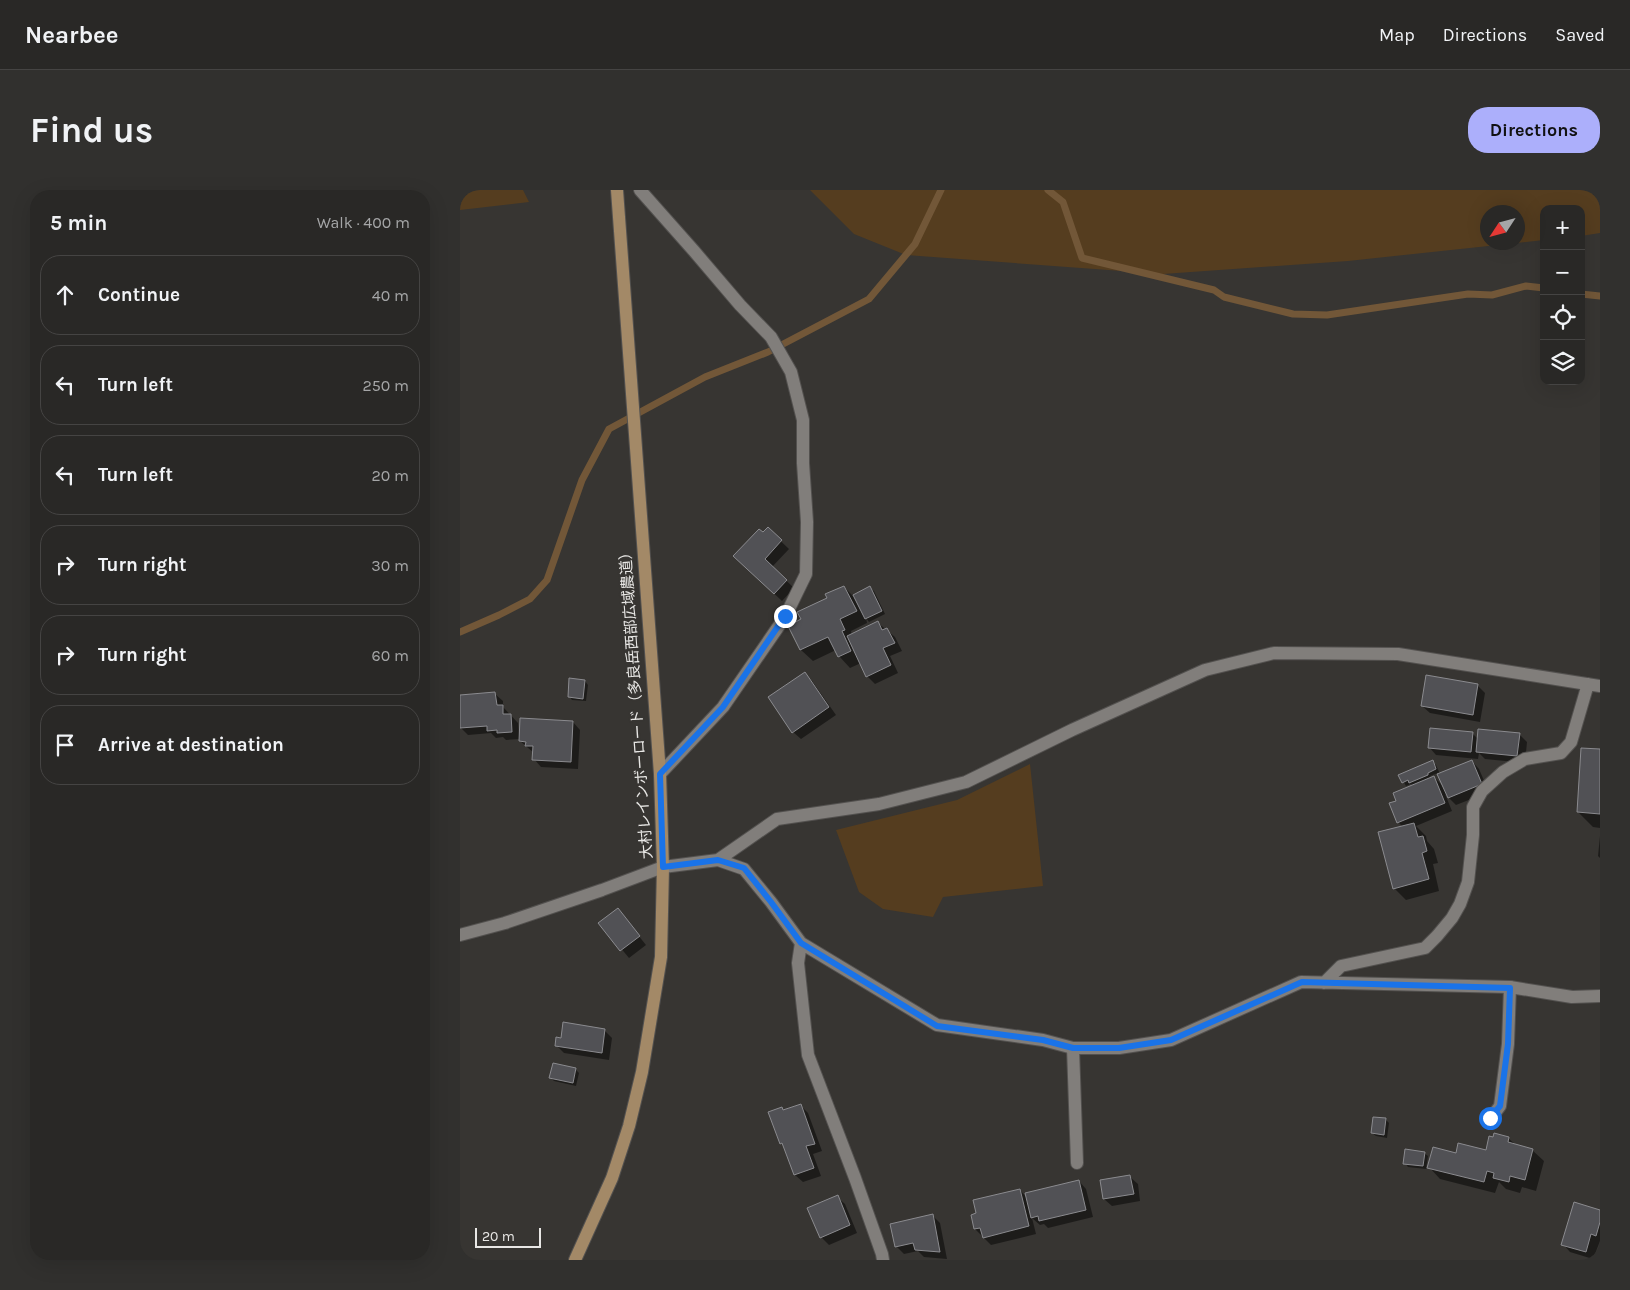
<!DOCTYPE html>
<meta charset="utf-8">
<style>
body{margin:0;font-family:Karla,"Noto Sans JP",sans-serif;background:#31302e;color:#f1f3f6}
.controls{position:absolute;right:15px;top:15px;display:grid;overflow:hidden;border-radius:10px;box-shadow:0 5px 20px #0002}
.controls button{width:45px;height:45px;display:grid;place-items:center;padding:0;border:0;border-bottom:1px solid #454443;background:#292826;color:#f1f3f6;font:25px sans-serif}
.compass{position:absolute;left:1020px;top:15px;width:45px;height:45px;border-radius:50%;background:#292826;box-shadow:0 5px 20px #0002;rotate:234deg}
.scale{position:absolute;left:15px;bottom:12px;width:66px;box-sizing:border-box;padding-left:5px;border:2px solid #e8e7e5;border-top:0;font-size:14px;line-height:18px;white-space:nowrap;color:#e8e7e5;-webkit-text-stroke:4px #373532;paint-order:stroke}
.stop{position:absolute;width:15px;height:15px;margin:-11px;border:4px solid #1a73e8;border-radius:50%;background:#fff}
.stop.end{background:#1a73e8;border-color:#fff;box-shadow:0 1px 5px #0008}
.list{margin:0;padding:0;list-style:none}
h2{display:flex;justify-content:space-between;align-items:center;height:65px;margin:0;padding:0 20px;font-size:21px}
h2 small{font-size:16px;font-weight:400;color:#a5a6a7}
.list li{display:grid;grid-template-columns:32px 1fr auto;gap:15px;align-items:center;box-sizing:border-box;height:80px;margin:0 10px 10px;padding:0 10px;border:1px solid #454443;border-radius:20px}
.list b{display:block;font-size:19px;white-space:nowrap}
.list em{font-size:16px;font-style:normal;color:#a5a6a7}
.icon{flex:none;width:28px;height:28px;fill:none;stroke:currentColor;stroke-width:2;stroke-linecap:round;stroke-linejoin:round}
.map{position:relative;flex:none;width:1140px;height:1070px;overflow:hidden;border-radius:20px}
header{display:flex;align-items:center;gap:30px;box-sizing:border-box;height:70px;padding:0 25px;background:#292826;border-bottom:1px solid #454443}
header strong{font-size:24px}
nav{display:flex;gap:28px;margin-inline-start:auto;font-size:18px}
.intro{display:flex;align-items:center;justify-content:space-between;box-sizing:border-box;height:120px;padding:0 30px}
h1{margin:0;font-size:35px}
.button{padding:12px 22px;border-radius:20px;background:#acaffb;color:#111;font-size:18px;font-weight:700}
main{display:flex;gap:30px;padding:0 30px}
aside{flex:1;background:#292826;border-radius:20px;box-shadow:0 5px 20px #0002}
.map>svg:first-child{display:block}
.green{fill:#553d1f;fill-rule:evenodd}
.shadow{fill:#0007;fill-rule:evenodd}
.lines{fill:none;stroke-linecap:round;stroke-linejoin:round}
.stream{stroke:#725738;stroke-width:7}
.building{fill:#515155;stroke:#8b8b8f}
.lane-casing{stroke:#53514f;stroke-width:14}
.street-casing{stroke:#53514f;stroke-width:14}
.secondary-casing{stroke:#53514f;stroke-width:14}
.lane{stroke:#817e7b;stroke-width:12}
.street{stroke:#817e7b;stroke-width:12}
.secondary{stroke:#a38967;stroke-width:12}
.route{stroke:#1a73e8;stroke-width:6}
.labels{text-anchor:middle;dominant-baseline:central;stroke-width:4;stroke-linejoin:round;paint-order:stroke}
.street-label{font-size:15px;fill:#e8e7e5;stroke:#373532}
</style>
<header>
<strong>Nearbee</strong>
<nav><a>Map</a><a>Directions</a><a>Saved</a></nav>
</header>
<div class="intro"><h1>Find us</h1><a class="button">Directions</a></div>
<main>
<aside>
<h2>5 min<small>Walk · 400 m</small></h2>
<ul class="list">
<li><svg class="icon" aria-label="ahead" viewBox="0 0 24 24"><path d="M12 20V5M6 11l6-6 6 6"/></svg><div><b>Continue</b></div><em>40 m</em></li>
<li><svg class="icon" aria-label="left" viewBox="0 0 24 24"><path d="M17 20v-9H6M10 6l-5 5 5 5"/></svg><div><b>Turn left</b></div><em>250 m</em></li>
<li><svg class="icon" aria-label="left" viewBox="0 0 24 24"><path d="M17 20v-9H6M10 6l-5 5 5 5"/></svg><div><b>Turn left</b></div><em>20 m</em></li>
<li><svg class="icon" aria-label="right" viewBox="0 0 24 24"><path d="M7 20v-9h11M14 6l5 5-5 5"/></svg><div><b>Turn right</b></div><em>30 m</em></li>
<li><svg class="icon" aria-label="right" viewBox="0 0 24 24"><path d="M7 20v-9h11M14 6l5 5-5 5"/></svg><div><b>Turn right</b></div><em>60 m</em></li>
<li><svg class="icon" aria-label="arrive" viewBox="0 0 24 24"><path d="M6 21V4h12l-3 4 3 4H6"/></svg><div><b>Arrive at destination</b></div></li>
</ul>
</aside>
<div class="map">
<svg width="1140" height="1070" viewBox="0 0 1140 1070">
<rect width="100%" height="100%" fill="#373532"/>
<path class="green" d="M0,0h63l6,12 -69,8z
M350,0h790v43l-19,3v-27h-37v31l-196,21 -185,13 -257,-19 -52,-21zM1058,22v30h-30v-30z
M570,574l13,122 -100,11 -10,20 -50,-8 -24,-17 -23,-62 121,-30z"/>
<path class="shadow" d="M308,339l21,20 -17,18 22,21 -12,13 -40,-38z
M384,397l9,9 17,-8 4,3 11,23 -16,8 -3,-4 1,5 -16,8 1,4 26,-12 17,14 7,14 -12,5 8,17 -23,11 -8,-8 -6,-13 -11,5 -11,-12 -3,-6 -23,11 -12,-11 -11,-24 12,-7z
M344,483l8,8 24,34 -35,24 -8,-7z
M125,491l3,4 -2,16 -14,-1 -3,-4z
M1017,495l8,8 -5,29 -50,-9 -8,-7z
M35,504l8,7v6l15,16 1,13 54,-14 7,8 -2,39 -37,-2 -7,-8v-6l-14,-12 1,-2 -15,1 -3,-3 -7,1 -5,-5 -23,2 -8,-8v-23z
M1012,543l6,6 41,-5 8,8 -2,21 -40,-4 -6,-6 -1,6 -42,-4 -7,-8z
M1140,560v78l-7,-1 -15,-15z
M1012,571l7,8 10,23 -33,13 -11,-11 7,17 -36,15 10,10 1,5 7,8 4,14 -5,1 6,27 -33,9 -12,-12 9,-61 -5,-5v-21l15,-15 -2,-2 -5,2 -6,-11 32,-13 4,3 4,9zM978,583l7,15 -11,-11 -3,1 -1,-2z
M1140,646v22l-2,-2z
M158,720l28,35 -17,13 -29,-35z
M144,840l8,8 -3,22 -45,-7 -8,-8 6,-5z
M115,879l4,4 -3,13 -22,-5 -3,-3z
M340,915l8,8 14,38 -9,3 8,22 -18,6 -8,-7 -10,-27 -4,-5z
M925,929l4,4 -2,15 -11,-2 -4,-3z
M1048,948l8,7 16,5 12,11 -8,30 -14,-4 -2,6 -14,-4 -7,-7 -4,11 -55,-14 -11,-12 27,-13 31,-3z
M964,963l4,3 -2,13 -18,-2 -3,-4z
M670,987l8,7 2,17 -28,5 -8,-7z
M619,991l7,8 7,28 -45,11 -4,-4 -4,1 -8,-7 4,16 -45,11 -16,-16 45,-39 7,8z
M377,1007l8,7 12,29 -28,12 -8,-8z
M1140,1021v30l-7,18 -23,-7 -7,-8z
M473,1026l7,7 7,36 -23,-2 -6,-6 -14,3 -8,-8z"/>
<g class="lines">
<path class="stream" d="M588,0l15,12 19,56 132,32 10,7 69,17 34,1 141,-21 24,1 34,-9 18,2
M1121,104l19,2
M0,442l39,-17 31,-16 17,-19 35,-100 27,-51 96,-52 63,-25 101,-53 46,-55 26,-54"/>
</g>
<path class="building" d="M308,337l14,13 -17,19 22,21 -13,14 -41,-38 26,-27 4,3z
M384,396l13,25 -17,8 5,11 -3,1 9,20 -13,6 -10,-20 -28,13 -12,-24 13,-7 -4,-7 30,-14 -2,-4z
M410,396l12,25 -17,8 -12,-24z
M418,431l4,9 5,-2 8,15 -12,5 8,17 -25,12 -19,-41z
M345,482l24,35 -37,26 -24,-36z
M966,485l52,9 -5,31 -52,-9z
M109,488l16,2 -2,19 -15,-2z
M35,502l2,13h6v9h8l1,18 -15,1v-3l-10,1v-5l-27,2v-33z
M60,528l53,3 -2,41 -39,-2 1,-14h-8l1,-4 -7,-1z
M970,538l43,4 -2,20 -43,-4z
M1018,539l42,4 -3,23 -41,-4z
M1121,558l19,1v65l-23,-2z
M973,570l3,9 -8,4v2l-19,8 -1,-3 -6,3 -4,-8z
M1012,570l10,24 -34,14 -11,-24z
M974,586l11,27 -48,20 -8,-20 7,-2 -3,-8z
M954,633l4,14 5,-1 4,15 -5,2 7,26 -36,10 -15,-57z
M158,718l22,28 -20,15 -22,-28z
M103,832l42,7 -3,24 -47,-7 1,-9 5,1z
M93,873l23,5 -3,15 -24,-5z
M341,914l14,40 -9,2 8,22 -20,7 -12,-32 -2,1 -12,-32 14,-5 1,3z
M913,927l13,1 -2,17 -13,-2z
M1034,943l15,4 -1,5 25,7 -8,31 -15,-4 -1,6 -16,-4 1,-5 -7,-2 -3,11 -57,-14 6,-21 23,6 2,-10 28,7 3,-14 4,1z
M945,959l20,3 -2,14 -20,-2z
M670,985l4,19 -31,5 -3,-19z
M619,990l7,30 -47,11 -1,-5 -7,2 -6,-25z
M560,999l9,37 -46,12 -3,-10 -6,1 -3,-14 5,-2 -3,-13z
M378,1005l12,30 -30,13 -13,-30z
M1114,1012l26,8v12l-4,14 -5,-2 -5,18 -25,-7z
M473,1024l7,38 -25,-2 -2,-7 -18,4 -5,-23z"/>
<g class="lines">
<defs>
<path id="lane" d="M613,858l4,115
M1031,928l9,-12 8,-62 2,-57"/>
<path id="street" d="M180,0l54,61 46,54 31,32 20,35 12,48v43l4,59 -1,52 -21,43 -62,90 -63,67
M258,670l26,9 27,33 30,41 136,82 106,15 30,8h46l52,-8 130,-58 209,5 62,10 28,-1
M0,745l45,-12 97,-33 61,-23 55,-7 59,-41 102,-15 87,-22 106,-52 133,-60 69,-17 124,1 202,32
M341,753l-3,20 10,92 47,123 27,76 1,6
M864,793l17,-17 84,-18 12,-12 15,-18 8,-14 8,-22 5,-47v-28l9,-16 21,-19 22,-13 36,-6 10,-11 17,-58"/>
<path id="secondary" d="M115,1070l37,-82 17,-52 13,-54 19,-115 2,-90 -3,-93 -43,-584"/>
</defs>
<use href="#lane" class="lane-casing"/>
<use href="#street" class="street-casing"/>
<use href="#secondary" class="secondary-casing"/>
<use href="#lane" class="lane"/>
<use href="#street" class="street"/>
<use href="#secondary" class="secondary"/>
</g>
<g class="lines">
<path class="route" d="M325,426l-62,91 -63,67 3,93 55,-7 26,8 27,34 30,41 136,83 106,14 30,8h46l52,-8 131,-58 208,6 -2,56 -8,62 -10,12"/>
</g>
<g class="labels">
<g class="street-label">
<text transform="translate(176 512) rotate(-94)">大村レインボーロード（多良岳西部広域農道）</text>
</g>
</g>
</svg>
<div class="controls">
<button>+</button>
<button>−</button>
<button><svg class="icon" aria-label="locate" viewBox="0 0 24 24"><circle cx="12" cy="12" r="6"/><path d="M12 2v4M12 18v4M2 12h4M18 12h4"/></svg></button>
<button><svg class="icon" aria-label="layers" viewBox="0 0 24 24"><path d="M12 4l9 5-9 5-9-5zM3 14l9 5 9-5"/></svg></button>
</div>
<svg class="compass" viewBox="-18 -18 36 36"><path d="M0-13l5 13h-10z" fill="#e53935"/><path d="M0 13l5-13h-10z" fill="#a5a6a7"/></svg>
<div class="scale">20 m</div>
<div class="stop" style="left:1030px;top:928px"></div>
<div class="stop end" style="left:325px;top:426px"></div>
</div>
</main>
